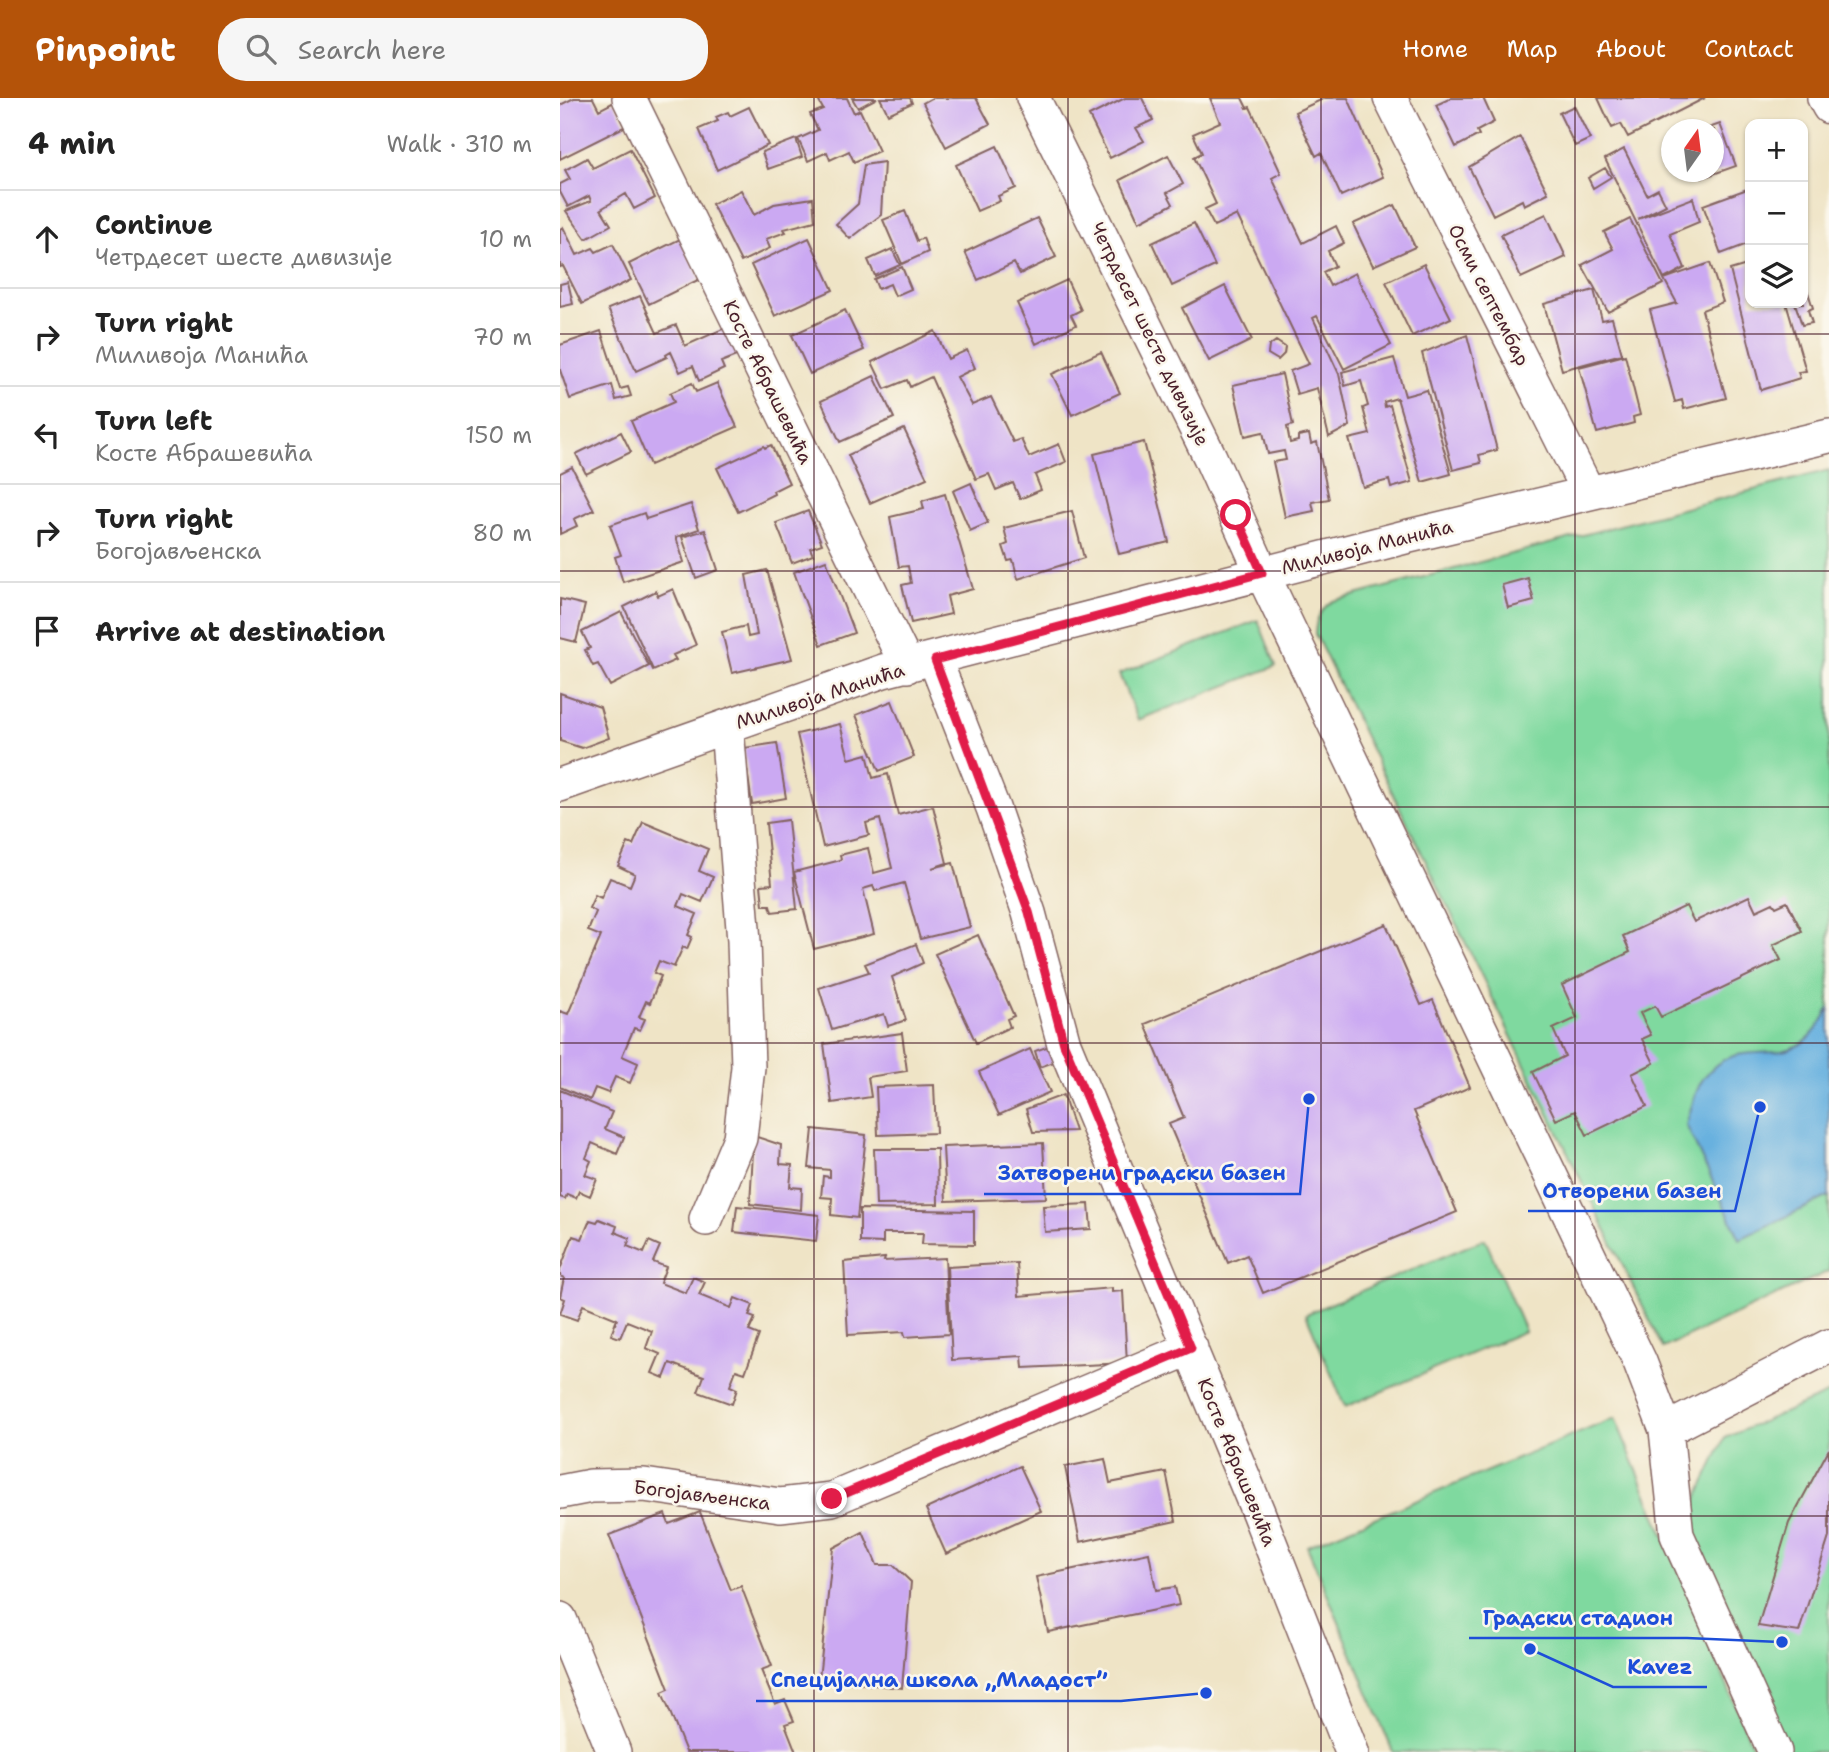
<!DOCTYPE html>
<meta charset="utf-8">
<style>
body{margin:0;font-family:"Shantell Sans",sans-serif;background:#f6f6f6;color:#222}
.controls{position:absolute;right:21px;top:21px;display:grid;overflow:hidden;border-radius:14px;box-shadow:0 2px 5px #0004}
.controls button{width:63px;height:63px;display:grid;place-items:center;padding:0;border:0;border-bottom:2px solid #e0e0e0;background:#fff;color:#222;font:35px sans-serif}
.compass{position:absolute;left:1101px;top:21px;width:63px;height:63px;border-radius:50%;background:#fff;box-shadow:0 2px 5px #0004;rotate:14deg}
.stop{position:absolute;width:21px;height:21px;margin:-16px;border:5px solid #e11d48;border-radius:50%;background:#fff}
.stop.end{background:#e11d48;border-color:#fff;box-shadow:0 2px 7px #0008}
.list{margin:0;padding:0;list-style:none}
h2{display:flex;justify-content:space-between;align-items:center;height:91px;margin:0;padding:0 28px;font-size:30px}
h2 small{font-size:23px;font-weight:400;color:#767676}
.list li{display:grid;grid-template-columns:46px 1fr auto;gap:21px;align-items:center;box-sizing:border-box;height:98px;padding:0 28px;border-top:2px solid #e0e0e0}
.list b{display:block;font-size:26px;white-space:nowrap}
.list p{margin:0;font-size:23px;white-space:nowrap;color:#767676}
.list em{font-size:23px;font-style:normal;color:#767676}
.icon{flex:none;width:38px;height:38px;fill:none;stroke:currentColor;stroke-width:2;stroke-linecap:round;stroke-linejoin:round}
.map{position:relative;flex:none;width:1269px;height:1654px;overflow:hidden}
header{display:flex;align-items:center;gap:42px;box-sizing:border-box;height:98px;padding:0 35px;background:#b45309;color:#fff}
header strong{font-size:33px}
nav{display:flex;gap:38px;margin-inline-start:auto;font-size:24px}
.search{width:490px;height:63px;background:#f6f6f6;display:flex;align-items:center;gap:18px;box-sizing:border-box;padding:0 24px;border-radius:28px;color:#767676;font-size:26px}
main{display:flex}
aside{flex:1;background:#fff}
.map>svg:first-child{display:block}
.green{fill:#7fd99f;stroke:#647c65;stroke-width:2}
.water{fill:#67b1df;stroke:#586885;stroke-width:2}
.building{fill:#cba9f2}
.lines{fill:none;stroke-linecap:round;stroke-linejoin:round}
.minor-casing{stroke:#846461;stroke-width:36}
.minor{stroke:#fff;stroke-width:33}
.route{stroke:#e11d48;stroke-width:9}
.grid{fill:none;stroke:#4a1f2b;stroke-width:2;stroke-opacity:0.55}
.labels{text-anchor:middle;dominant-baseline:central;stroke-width:5;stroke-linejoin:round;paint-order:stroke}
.street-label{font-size:19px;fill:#4a1f2b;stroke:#fbf7ec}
.leader{fill:none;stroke:#1d4ed8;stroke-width:2.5}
.callout-dot{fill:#1d4ed8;stroke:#fbf7ec;stroke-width:2.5}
.callout-label{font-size:21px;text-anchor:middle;font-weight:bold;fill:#1d4ed8;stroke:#fbf7ec;stroke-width:5;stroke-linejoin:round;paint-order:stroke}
</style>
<header>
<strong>Pinpoint</strong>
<div class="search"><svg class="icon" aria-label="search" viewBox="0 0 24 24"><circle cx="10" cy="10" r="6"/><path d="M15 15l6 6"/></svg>Search here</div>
<nav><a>Home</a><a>Map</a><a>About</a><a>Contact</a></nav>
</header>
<main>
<aside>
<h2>4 min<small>Walk · 310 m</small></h2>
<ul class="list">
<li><svg class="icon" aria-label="ahead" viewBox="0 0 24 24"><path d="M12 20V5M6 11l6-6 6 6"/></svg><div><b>Continue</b><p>Четрдесет шесте дивизије</p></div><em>10 m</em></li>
<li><svg class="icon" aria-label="right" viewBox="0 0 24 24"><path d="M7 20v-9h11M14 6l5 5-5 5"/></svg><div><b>Turn right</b><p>Миливоја Манића</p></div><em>70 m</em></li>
<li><svg class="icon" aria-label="left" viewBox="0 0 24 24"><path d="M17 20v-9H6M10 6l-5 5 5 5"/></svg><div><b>Turn left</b><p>Косте Абрашевића</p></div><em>150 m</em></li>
<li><svg class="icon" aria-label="right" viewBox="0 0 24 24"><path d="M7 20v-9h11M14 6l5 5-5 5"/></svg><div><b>Turn right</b><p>Богојављенска</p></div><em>80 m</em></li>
<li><svg class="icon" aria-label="arrive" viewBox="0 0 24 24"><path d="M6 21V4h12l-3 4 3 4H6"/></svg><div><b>Arrive at destination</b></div></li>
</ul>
</aside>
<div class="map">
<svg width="1269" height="1654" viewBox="0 0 1269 1654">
<rect width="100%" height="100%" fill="#fbf7ec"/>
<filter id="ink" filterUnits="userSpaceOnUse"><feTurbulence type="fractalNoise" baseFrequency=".0143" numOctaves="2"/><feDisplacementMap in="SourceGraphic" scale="14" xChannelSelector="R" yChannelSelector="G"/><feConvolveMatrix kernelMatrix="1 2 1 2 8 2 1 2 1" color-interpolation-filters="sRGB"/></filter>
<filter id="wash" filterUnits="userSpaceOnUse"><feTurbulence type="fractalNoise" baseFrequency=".00686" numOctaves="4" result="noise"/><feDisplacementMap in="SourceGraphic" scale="28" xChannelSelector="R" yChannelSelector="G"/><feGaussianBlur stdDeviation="1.57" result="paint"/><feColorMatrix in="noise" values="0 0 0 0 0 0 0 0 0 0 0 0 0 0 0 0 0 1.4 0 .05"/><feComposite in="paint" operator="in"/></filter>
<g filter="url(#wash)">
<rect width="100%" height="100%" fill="#efe4c6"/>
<path class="green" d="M1269,372v801l-166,77 -348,-714c1,-16 5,-24 18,-33z
M698,522l18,46 -138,54 -19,-46z
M925,1141l40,92 -180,76 -39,-93z
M1269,1295v359h-41l-107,-219 44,-95z
M1055,1320l140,334h-362l-86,-206z"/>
<path class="water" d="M1269,910v188l-89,43 -54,-114c5,-15 8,-33 17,-46 38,-55 90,8 126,-71z"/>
<g id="blocks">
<path class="building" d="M14,0h19l6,12 15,-8 12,24 -66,33v-54z
M257,0h30l7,15 6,-3 19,41 -25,11 -5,-11 -19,9 -3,-8 -19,9 -10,-22 20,-9 -8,-16 13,-5z
M292,0h25l-19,10z
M320,0h30l2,5 -24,11z
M372,0h44l14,26 -44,23 -23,-44z
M565,0h17l11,22 -17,8 8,13 -34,17 -21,-42z
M650,0h32l5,10 3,-1 31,66 -9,5 31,65 33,-17 8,17 -16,8 7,15 -12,6 7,14 25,-13 36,72 -47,24 -27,-53 -4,2 26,56 11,52 -21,11 -12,-49 -20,6 -7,-23 19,-7 -72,-149 -23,11 -9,-17 11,-5 -22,-47 8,-4 -9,-19 27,-12z
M765,0h23l35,79 -42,19 -20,-43 -5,3 -21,-44z
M891,0h32l11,24 -17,9 2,4 -23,12 -20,-42z
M1038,0h107l-77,39 -7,-13 -9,4z
M1014,8l16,33 -15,7 -16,-33z
M189,9l19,38 -51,25 -18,-41 19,-8 -2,-4 12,-5 2,4z
M1160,26l16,42 -34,12 -3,-6h15v-42l-8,-1z
M960,39l28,56 -24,12 -2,-5 -29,15 -24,-48z
M236,41l6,18 -34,12 -6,-17z
M437,48l19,42 -18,8 2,5 -23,10 -21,-46z
M70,51l25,49 -21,11 -8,-15 -25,15 10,16 -25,14 -20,-28 25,-10 -2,-5 -21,11 -8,-15v-8l10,-5 -5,-9 22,-12 6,10z
M1064,51l23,46 11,-6 8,16 -28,14 55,-21 6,24 -29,12 15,34 -21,11 -59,-120z
M608,57l15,29 -16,9 6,11 -34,18 -19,-42z
M324,64l-3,53 -31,24 -14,-15 22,-20 6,-39z
M1045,70l6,9 -18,11 -5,-10z
M1190,90v55l-29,11 -18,-49z
M181,92l13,25 20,-11 39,-6 2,23 -31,8 2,3 -20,7 4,9 -29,14 -29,-58z
M835,107l20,42 -42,19 -20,-42z
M345,113l12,30 6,-3 5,14 -26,12 -19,-44z
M986,116l20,43 -45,21 -20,-43z
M477,120l19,39 -36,17 -6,-11 -36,17 -13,-28z
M1070,121l33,65 -55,28 -26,-47 31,-16 -9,-17z
M634,125l21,43 -43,20 -20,-43z
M3,129l14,28 16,-7 3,4 17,-8 18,36 -49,24 -19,-38 -3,1v-38z
M249,140l24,52 -58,26 -24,-51z
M120,141l20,40 -51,25 -20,-40z
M332,151l8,16 -25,11 -7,-16z
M1150,165l13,39 -21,8 24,88 -42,11 -2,-9 -7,2 -25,-92 27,-7 -13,-24z
M864,166l27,54 -39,18 -26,-54z
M1190,166v39h36l20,68 -8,1 2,6 -39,12 -31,-120z
M342,169l9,22 -16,7 -5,-12 -12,5 -4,-10z
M507,182l14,30 -10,5 5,10 -40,19 -19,-41z
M8,184l5,22 -13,3v-23z
M1245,185l8,25 -5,2 4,13 -10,2 -7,-22h8v-19z
M665,188l27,54 -43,21 -27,-53z
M1034,192l8,30 10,-2 10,36 -60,16 -18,-66z
M80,198l17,37 19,-8 9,21 42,-19 12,28 -18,7 3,7 -25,12 -6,-15 -13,6 -9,-20 -5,3 1,2 -31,14 -28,-62z
M285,212l19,40 -54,24 -18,-39z
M41,233l19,58 8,-2 3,9 -15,4 -4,-15 -42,14 -10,-29v-25z
M375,233l13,28 19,-9 8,18 -18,9 15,28 19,-8 22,45 8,-3 8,18 30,-13 7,18 -31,13 6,15 -21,9 -7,-16 -17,7 -7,-16 -13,5 -45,-102 -21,10 -3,-7 -22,9 -13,-27z
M907,237l30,115 -18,5 2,8 -28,7 -31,-117z
M716,243l9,6 -1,7 -6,6 -10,-6 1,-8z
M541,254l19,41 -48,22 -20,-41z
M1065,257l15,60 -7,2 1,6 -37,10 -18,-66z
M834,260l11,38 22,-6 24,84 -29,8 -25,-84 -13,4 1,5 5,-2 22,77 -21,6 -2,-8 -26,7 -14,-48 21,-5 -7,-26 5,-2 -7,-25 -16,5 -3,-14z
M722,276l11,51 -6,2 3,16 8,-2v-5l11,-2 2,10 6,-2 12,57 -17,3 2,9 -29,6 -12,-55 13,-2 -2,-9 -16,3 -5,-22 -18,4 -12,-51z
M314,278l20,42 -54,24 -19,-41z
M132,285l4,9 21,-9 20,44 -87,38 -19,-44 43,-19 -4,-9z
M344,331l23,49 -57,25 -22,-48z
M61,334l10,20 -45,22 -10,-20z
M584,344l25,100 -50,12 -25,-100z
M211,347l18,38 -16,8 1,3 -36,18 -21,-44 47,-22 1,2z
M12,369l22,43 -20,9 3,7 -17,8v-61z
M411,385l17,40 -18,8 -17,-40z
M385,396l28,95 -26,7 4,18 -40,9 -9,-38 9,-2 -3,-17 -9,1 -9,-50 34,-8 -2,-8z
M131,406l8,25 -23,8 8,25 -61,20 -8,-25 6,-2 -11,-30 34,-12 2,6z
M248,413l14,33 -12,4 3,7 -21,8 -16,-40z
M512,413l12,47 -66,21 -5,-19 -5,1 -5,-15 5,-2 -4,-16z
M145,432l13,40 -22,8 -14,-41z
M266,462l28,73 -33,12 -27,-73z
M207,472l25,89 -60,14 -10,-41 24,-6 2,11 9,-2 -11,-60z
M968,480l6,23 -26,7 -6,-23z
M113,491l23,56 -23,10 3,5 -23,10 -29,-63 32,-16 2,5z
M0,501l25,6 -9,37 -16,-4z
M61,514l28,54 -39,20 -12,-22 -5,2 -8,-16 5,-2 -8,-16z
M0,595l40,14 9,31 -27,10 -22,-7z
M332,603l22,56 -35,14 -23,-56z
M280,626l9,35 18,-5 6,24 15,-4 10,41 35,-9 14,57 -15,5 21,-5 17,64 -50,12 -16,-56 -29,8 -2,-5 -10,3 11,45 -60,15 -20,-77 47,-12 -1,-5 28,-7 6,25 18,-5 -12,-49 -14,4 3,12 -46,12 -26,-113z
M217,645l9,55 -34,6 -8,-56z
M228,722l9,89 -25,3 -2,-7h-7l-2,-20 11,-1 -6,-61z
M83,724l65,27 -9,22 14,6 -11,25 -19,-8 -5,12 19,8 -9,21 4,2 -5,12 -4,-2 -9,20 -15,-6 -5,12 7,3 -11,27 -4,-2 -7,16 6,2 -5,11 -6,-2 -12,28 16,7 -8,20 -15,-6 -7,16 -13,-5 -5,12 -30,-13v-76l8,3 33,-78 -13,-5 8,-19 -7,-4 6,-13 6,3 9,-20 20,8 5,-12 -17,-8 10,-23 5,2z
M1189,798l7,15 17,-8 3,4 11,-5 15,29 -29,14 8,15 -120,57 -6,-11 -15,7 11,22 -9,4 12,24 -22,11 15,32 -60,29 -12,-24 -19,9 -23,-48 32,-16 -12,-27 24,-11 -15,-33 68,-33 -7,-16 63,-30 8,16z
M826,826l35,81 12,-5 37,87 -56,24 43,101 -194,81 -16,-38 -19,8 -59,-139 15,-6 -39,-94z
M418,837l36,81 -7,3 3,8 -34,16 -41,-89z
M356,846l7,19 -31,14 14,43 -18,6 -4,-12 -52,16 -13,-42 50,-16 -4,-8z
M342,935l5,38 -39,6 3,20 -39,6 -8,-59z
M489,948l5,16 -14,5 -5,-16z
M470,951l20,43 -51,23 -20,-43z
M374,987l2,48 -58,2 -2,-48z
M0,992l52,22 -7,17 19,8 -7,17 -25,-11 -6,15 5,3 -6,14 12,4 -7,17 -11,-5 -3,7 -9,-4 -2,5 -5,-2z
M503,997l12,36 -42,1 -7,-23z
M253,1031l53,6 -9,83 -26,-3 1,-17 -11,-1 2,-21 7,1v-7l-21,-2z
M194,1038l27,9 -1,19 12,1 -2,22 12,1 -1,22 -51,-6z
M483,1045l3,55 -100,3 -3,-54z
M314,1051h63l1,55 -62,1z
M529,1106l2,25 -46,3 -2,-26z
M177,1108l82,9 -3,26 -82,-9z
M300,1111l114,2v34l-52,-1 1,-11h-40v10l-23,-1z
M39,1121l18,7 -2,6 15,6 -3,8 17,7 5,-12 11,5 -7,16 13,5 -6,16 26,10 7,-16 12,5 -6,13 32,13 4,-10 18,7 -4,11 6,2 -6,13 10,4 -14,38 -9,-3 -6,16 7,3 -5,15 -34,-12 6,-16 -34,-13 -6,15 -12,-5 8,-19 -14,-6 6,-17 -25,-10 -7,17 -9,-3 6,-16 -34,-14 -6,15 -17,-6 5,-15 -5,-2 4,-19 -4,-2v-6l13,-34 9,3 8,-19 7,2z
M325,1160l-1,3 61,-3 4,76 -44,3 -1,-5 -56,3 -4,-73z
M457,1165l2,33 93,-8v4l11,-1 4,72 -104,5 -1,-12 -70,4 -5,-93z
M1269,1351v88l-30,95 -41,-6 31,-103z
M545,1361l5,24 56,-11 10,49 -96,21 -15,-75z
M460,1368l21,45 -95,43 -20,-45z
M140,1414l31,78 10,-4 31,80 -11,4 14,34 10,-4 9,21 -9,3 11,28h-110l-24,-60 7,-3 -60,-154 56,-21 4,10z
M303,1434l14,33h16l18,17 -9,106 -83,-9 14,-131z
M589,1455l7,37 19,-3 4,18 -131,27 -12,-55z"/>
</g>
</g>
<g filter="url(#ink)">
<use href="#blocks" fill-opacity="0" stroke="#846461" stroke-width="2"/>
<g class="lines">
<defs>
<path id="minor" d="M69,0l278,568
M473,0l177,359 52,116 378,789 26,68 11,105 98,217
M830,0l198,394
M1264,0l5,9
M375,562l58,148 36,105 35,131 194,468 94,240
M0,687l323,-114 522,-134 424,-101
M146,1121l34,-81 8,-71 -4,-126 -16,-201 -4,-12
M1106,1332l163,-84
M0,1394l31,-6 53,-1 136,20 52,-6 359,-151
M0,1521l54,133"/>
</defs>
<use href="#minor" class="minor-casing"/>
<use href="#minor" class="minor"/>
</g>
</g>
<g class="lines" filter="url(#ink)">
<path class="route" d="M272,1401l359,-151 -127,-304 -35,-132 -94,-252 327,-87 -26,-58"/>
</g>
<path class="grid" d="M254,0v1654M508,0v1654M761,0v1654M1015,0v1654M0,236h1269M0,473h1269M0,709h1269M0,945h1269M0,1181h1269M0,1418h1269"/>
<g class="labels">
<g class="street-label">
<text transform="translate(929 197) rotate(63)">Осми септембар</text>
<text transform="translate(590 236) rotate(64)">Четрдесет шесте дивизије</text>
<text transform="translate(208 284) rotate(64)">Косте Абрашевића</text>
<text transform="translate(807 449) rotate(-14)">Миливоја Манића</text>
<text transform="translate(260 598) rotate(-18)">Миливоја Манића</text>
<text transform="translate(677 1364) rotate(68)">Косте Абрашевића</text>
<text transform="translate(142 1397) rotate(7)">Богојављенска</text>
</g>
</g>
<path class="leader" d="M749 1001L740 1096H424M1200 1009L1175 1113H968M1222 1544L1127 1540H909M970 1551L1053 1589H1147M646 1595L561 1603H196"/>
<g class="callout-dot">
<circle cx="749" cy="1001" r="7"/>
<circle cx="1200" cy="1009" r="7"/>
<circle cx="1222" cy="1544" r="7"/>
<circle cx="970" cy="1551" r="7"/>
<circle cx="646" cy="1595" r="7"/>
</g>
<g class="callout-label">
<text x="582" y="1082">Затворени градски базен</text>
<text x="1072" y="1100">Отворени базен</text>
<text x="1018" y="1527">Градски стадион</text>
<text x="1100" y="1576">Kavez</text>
<text x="379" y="1589">Специјална школа „Младост”</text>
</g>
</svg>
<div class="controls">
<button>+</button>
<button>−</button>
<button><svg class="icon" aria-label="layers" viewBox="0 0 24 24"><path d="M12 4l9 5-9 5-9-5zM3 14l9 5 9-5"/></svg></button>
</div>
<svg class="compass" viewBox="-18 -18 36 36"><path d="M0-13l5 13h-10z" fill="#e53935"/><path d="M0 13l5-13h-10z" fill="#767676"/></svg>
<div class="stop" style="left:676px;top:417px"></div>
<div class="stop end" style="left:272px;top:1401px"></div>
</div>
</main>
